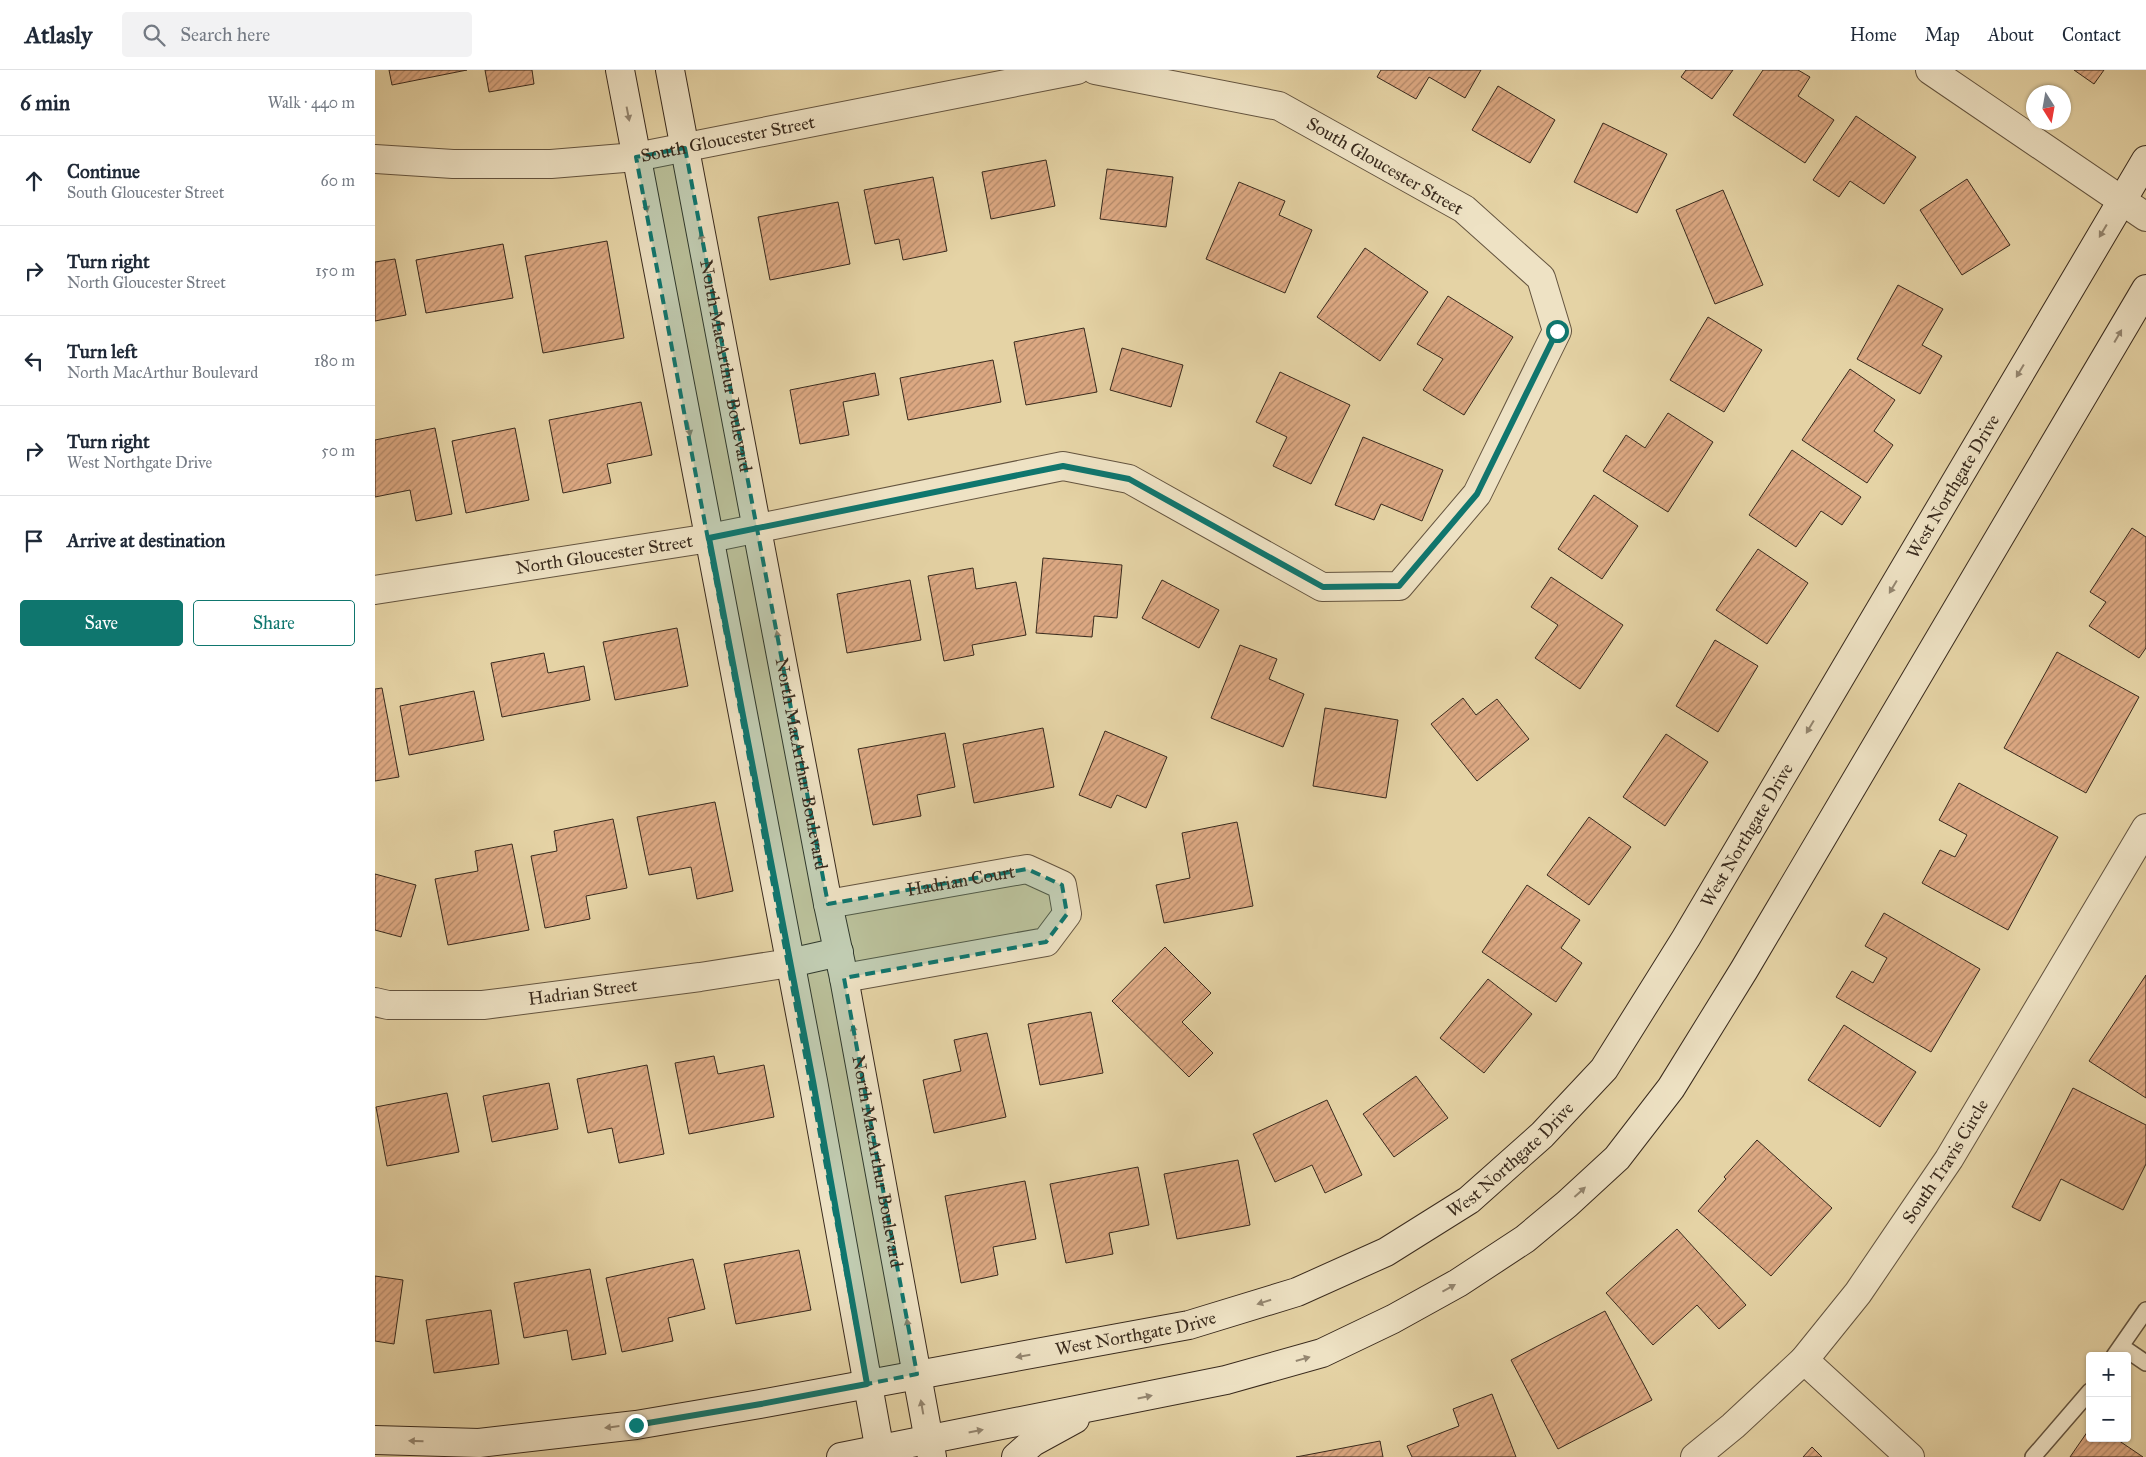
<!DOCTYPE html>
<meta charset="utf-8">
<style>
body{margin:0;font-family:"IM FELL Great Primer",serif;background:#f2f2f3;color:#1f2937}
.controls{position:absolute;right:15px;bottom:15px;display:grid;overflow:hidden;border-radius:5px;box-shadow:0 1px 4px #0004}
.controls button{width:45px;height:45px;display:grid;place-items:center;padding:0;border:0;border-bottom:1px solid #e0e1e3;background:#fff;color:#1f2937;font:25px sans-serif}
.compass{position:absolute;left:1651px;top:15px;width:45px;height:45px;border-radius:50%;background:#fff;box-shadow:0 1px 4px #0004;rotate:169deg}
.stop{position:absolute;width:15px;height:15px;margin:-11px;border:4px solid #0f766e;border-radius:50%;background:#fff}
.stop.end{background:#0f766e;border-color:#fff;box-shadow:0 1px 5px #0008}
.list{margin:0;padding:0;list-style:none}
h2{display:flex;justify-content:space-between;align-items:center;height:65px;margin:0;padding:0 20px;font-size:21px}
h2 small{font-size:16px;font-weight:400;color:#747a83}
.list li{display:grid;grid-template-columns:32px 1fr auto;gap:15px;align-items:center;box-sizing:border-box;height:90px;padding:0 20px;border-top:1px solid #e0e1e3}
.list b{display:block;font-size:19px;white-space:nowrap}
.list p{margin:0;font-size:16px;white-space:nowrap;color:#747a83}
.list em{font-size:16px;font-style:normal;color:#747a83}
.actions{display:flex;gap:10px;padding:15px 20px}
.actions a{flex:1;padding:11px 0;border:1px solid #0f766e;border-radius:5px;text-align:center;font-size:18px;color:#0f766e}
.actions .main{background:#0f766e;color:#fff}
.icon{flex:none;width:28px;height:28px;fill:none;stroke:currentColor;stroke-width:2;stroke-linecap:round;stroke-linejoin:round}
.map{position:relative;flex:none;width:1771px;height:1387px;overflow:hidden}
header{display:flex;align-items:center;gap:30px;box-sizing:border-box;height:70px;padding:0 25px;background:#fff;border-bottom:1px solid #e0e1e3}
header strong{font-size:24px}
nav{display:flex;gap:28px;margin-inline-start:auto;font-size:18px}
.search{width:350px;height:45px;background:#f2f2f3;display:flex;align-items:center;gap:12px;box-sizing:border-box;padding:0 18px;border-radius:5px;color:#747a83;font-size:19px}
main{display:flex}
aside{flex:1;background:#fff}
.map>svg:first-child{display:block}
.building{fill:url(#building-hatch);stroke:#392a1d}
.lines{fill:none;stroke-linecap:round;stroke-linejoin:round}
.lane-casing{stroke:#64543f;stroke-width:18}
.street-casing{stroke:#64543f;stroke-width:30}
.secondary-casing{stroke:#392a1d;stroke-width:30}
.lane{stroke:#eee2c4;stroke-width:15}
.street{stroke:#eee2c4;stroke-width:28}
.secondary{stroke:#eee2c4;stroke-width:28}
.oneway{fill:#948670}
.route{stroke:#0f766e;stroke-width:6}
.marked{fill:#0f766e;fill-opacity:0.2;stroke:#0f766e;stroke-width:4;stroke-dasharray:10 6;stroke-linejoin:round}
.labels{text-anchor:middle;dominant-baseline:central;stroke-width:5;stroke-linejoin:round;paint-order:stroke}
.street-label{font-size:18px;fill:#392a1d;stroke:#eee2c4}
</style>
<header>
<strong>Atlasly</strong>
<div class="search"><svg class="icon" aria-label="search" viewBox="0 0 24 24"><circle cx="10" cy="10" r="6"/><path d="M15 15l6 6"/></svg>Search here</div>
<nav><a>Home</a><a>Map</a><a>About</a><a>Contact</a></nav>
</header>
<main>
<aside>
<h2>6 min<small>Walk · 440 m</small></h2>
<ul class="list">
<li><svg class="icon" aria-label="ahead" viewBox="0 0 24 24"><path d="M12 20V5M6 11l6-6 6 6"/></svg><div><b>Continue</b><p>South Gloucester Street</p></div><em>60 m</em></li>
<li><svg class="icon" aria-label="right" viewBox="0 0 24 24"><path d="M7 20v-9h11M14 6l5 5-5 5"/></svg><div><b>Turn right</b><p>North Gloucester Street</p></div><em>150 m</em></li>
<li><svg class="icon" aria-label="left" viewBox="0 0 24 24"><path d="M17 20v-9H6M10 6l-5 5 5 5"/></svg><div><b>Turn left</b><p>North MacArthur Boulevard</p></div><em>180 m</em></li>
<li><svg class="icon" aria-label="right" viewBox="0 0 24 24"><path d="M7 20v-9h11M14 6l5 5-5 5"/></svg><div><b>Turn right</b><p>West Northgate Drive</p></div><em>50 m</em></li>
<li><svg class="icon" aria-label="arrive" viewBox="0 0 24 24"><path d="M6 21V4h12l-3 4 3 4H6"/></svg><div><b>Arrive at destination</b></div></li>
</ul>
<div class="actions"><a class="main">Save</a><a>Share</a></div>
</aside>
<div class="map">
<svg width="1771" height="1387" viewBox="0 0 1771 1387">
<defs>
<pattern id="building-hatch" width="6" height="6" patternUnits="userSpaceOnUse" patternTransform="scale(1.25)"><rect width="6" height="6" fill="#dca882"/><path d="M-1 1l2-2M0 6l6-6M5 7l2-2" fill="none" stroke="#b3896a"/></pattern>
</defs>
<rect width="100%" height="100%" fill="#e5d3a5"/>
<filter id="stains"><feTurbulence type="fractalNoise" baseFrequency=".004" numOctaves="4"/><feColorMatrix values="0 0 0 0 .2 0 0 0 0 .09 0 0 0 0 .02 0 0 0 .5 -.17"/></filter>
<radialGradient id="worn" r=".72"><stop offset=".6" stop-color="#630" stop-opacity="0"/><stop offset="1" stop-color="#630" stop-opacity=".3"/></radialGradient>
<path class="building" d="M14,0h78l-75,15z
M110,0h47l2,14 -45,8z
M1006,0h100l-16,28 -36,-21 -13,22 -39,-22z
M1311,0h47l-21,29 -31,-22z
M1388,0h35l12,7 -12,19 36,24 -29,43 -72,-48z
M1699,0h30l-10,14z
M1123,16l57,34 -25,43 -58,-33z
M1481,46l60,41 -32,47 -34,-23 -11,16 -26,-17z
M1228,53l64,31 -30,59 -63,-31z
M671,90l9,46 -64,13 -9,-47z
M732,99l66,8 -7,50 -66,-8z
M558,107l14,74 -44,9 -4,-21 -24,5 -11,-54z
M1592,109l43,66 -48,30 -42,-65z
M864,112l46,19 -6,14 33,15 -27,63 -79,-34z
M1348,120l40,95 -48,19 -39,-94z
M463,132l12,62 -80,16 -12,-63z
M232,171l17,97 -81,15 -18,-97z
M128,174l10,54 -87,15 -10,-53z
M990,178l63,44 -48,69 -63,-44z
M20,189l11,56 -31,6v-59z
M1523,215l45,24 -21,36 20,11 -22,38 -63,-35z
M1073,226l65,41 -49,78 -41,-25 20,-31 -26,-15z
M1333,247l54,33 -38,62 -54,-32z
M709,258l13,64 -71,13 -12,-63z
M747,278l61,17 -12,42 -61,-17z
M618,290l8,42 -93,18 -8,-42z
M1475,299l45,31 -21,31 19,14 -26,38 -65,-43z
M905,302l70,33 -39,79 -38,-18 14,-29 -31,-15z
M500,303l4,22 -36,7 6,33 -49,9 -10,-54z
M266,332l11,53 -45,9 4,19 -48,10 -14,-73z
M1293,343l45,29 -45,70 -65,-41 23,-36 19,13z
M60,358l17,86 -36,7 -6,-31 -35,7v-57z
M140,358l14,72 -63,13 -14,-72z
M988,367l80,33 -21,51 -41,-17 -7,16 -39,-15z
M1417,380l69,47 -19,28 -21,-14 -25,36 -47,-32z
M1219,425l44,31 -36,53 -44,-30z
M1757,458l14,9v111l-7,10 -50,-32 17,-24 -16,-10z
M1383,479l50,34 -41,61 -51,-34z
M668,488l79,7 -5,53 -23,-2 -2,21 -56,-4z
M598,498l3,21 40,-7 10,53 -54,10 2,10 -30,6 -16,-85z
M1176,507l72,48 -43,64 -45,-31 23,-33 -27,-18z
M535,510l11,60 -74,13 -10,-59z
M787,510l57,30 -20,38 -57,-30z
M302,558l11,58 -73,14 -12,-58z
M1340,570l43,26 -40,66 -42,-26z
M865,575l37,14 -8,20 35,15 -21,53 -72,-29z
M1682,582l82,45 -53,96 -82,-45z
M169,583l4,20 36,-7 6,34 -88,17 -11,-54z
M7,618l17,89 -24,4v-92z
M99,621l10,49 -75,15 -9,-49z
M1088,628l13,17 21,-16 32,40 -52,42 -46,-57z
M950,638l73,12 -12,78 -73,-12z
M668,658l11,59 -80,16 -11,-59z
M730,661l62,26 -21,51 -29,-13 -6,13 -32,-13z
M570,663l10,54 -38,8 4,21 -48,9 -15,-76z
M1291,664l42,28 -43,64 -42,-29z
M1584,713l99,54 -50,93 -86,-47 18,-33 15,7 12,-22 -28,-15z
M340,732l18,89 -36,8 -6,-32 -42,8 -12,-58z
M1214,747l42,30 -42,58 -42,-30z
M238,749l14,69 -41,8 4,23 -45,9 -14,-72 26,-5 -3,-20z
M862,752l16,84 -89,17 -8,-38 34,-7 -8,-45z
M137,774l17,86 -81,15 -13,-66 43,-8 -3,-20z
M0,804l41,11 -15,52 -26,-7z
M1152,815l53,35 -19,28 21,15 -26,39 -74,-50z
M1509,843l96,56 -49,83 -95,-55 16,-26 21,12 14,-25 -22,-12z
M790,877l46,46 -29,29 31,31 -24,24 -77,-76z
M1771,905v123l-57,-37z
M1113,909l44,35 -48,59 -44,-35z
M716,942l12,61 -63,12 -12,-61z
M1469,955l72,47 -36,55 -72,-47z
M612,963l19,84 -72,16 -11,-53 38,-9 -7,-31z
M339,986l4,18 46,-9 10,52 -85,17 -14,-71z
M272,995l17,89 -45,9 -7,-35 -24,5 -11,-54z
M1041,1006l32,42 -54,39 -31,-43z
M174,1013l9,46 -66,13 -9,-46z
M1698,1018l73,37v39l-23,46 -62,-31 -21,42 -28,-14z
M72,1023l12,59 -72,14 -11,-59z
M952,1030l35,75 -37,18 -13,-28 -37,17 -22,-48z
M1382,1070l75,68 -61,68 -73,-65 28,-32 -2,-2z
M863,1090l12,65 -73,14 -13,-65z
M763,1097l11,58 -40,8 4,21 -47,9 -16,-79z
M650,1111l11,58 -43,8 5,28 -37,8 -16,-87z
M1302,1159l69,76 -27,24 -22,-24 -44,40 -47,-52z
M424,1180l12,60 -75,14 -12,-60z
M318,1189l12,50 -37,9 5,23 -51,11 -16,-74z
M215,1199l16,85 -34,6 -5,-30 -43,8 -10,-55z
M0,1206l28,4 -9,64 -19,-3z
M116,1240l8,54 -65,9 -8,-53z
M1230,1241l47,89 -94,49 -47,-89z
M1117,1324l24,63h-104l-5,-11 52,-20 -6,-17z
M1715,1358v10h25l28,19h-73z
M1005,1371l3,16h-87z
M1437,1377l10,10h-19z"/>
<g class="lines">
<defs>
<path id="lane" d="M1746,1276l25,17
M1739,1286l32,-46
M1658,1387l57,-66"/>
<g id="street">
<path d="M1555,0l216,147"/>
<path id="s1" d="M0,89l78,5h98l85,-7 441,-87"/>
<path id="s2" d="M0,520l335,-52 353,-72 66,13 193,108 77,-1 78,-92 80,-163 -16,-53 -77,-69 -185,-103 -184,-36"/>
<path id="s3" d="M453,834l199,-35 35,16 5,29 -21,28 -202,36"/>
<path id="s4" d="M0,932l13,3h95l217,-28 90,-14"/>
<path d="M1429,1290l106,97"/>
<path id="s5" d="M1320,1387l38,-31 71,-66 54,-67 91,-134 197,-331"/>
</g>
<g id="secondary">
<path d="M245,0l193,1011 68,376"/>
<path id="s6" d="M295,0l158,834 16,74 88,479"/>
<path d="M415,893l49,-11"/>
<path id="s7" d="M0,1370l104,3 157,-18 124,-21 429,-79 108,-33 89,-40 83,-52 73,-65 62,-66 82,-131 460,-778"/>
<path d="M466,1387l385,-77 96,-27 71,-34 65,-36 67,-44 42,-35 50,-46 54,-70 73,-118 402,-681"/>
<path d="M641,1387l17,-15 42,-23"/>
</g>
</defs>
<use href="#lane" class="lane-casing"/>
<use href="#street" class="street-casing"/>
<use href="#secondary" class="secondary-casing"/>
<use href="#lane" class="lane"/>
<use href="#street" class="street"/>
<use href="#secondary" class="secondary"/>
</g>
<defs><path id="oneway-solid" d="M-6-.8H1V-3.2L6.5 0L1 3.2V.8H-6Z" transform="scale(1.25)"/></defs>
<g class="oneway">
<use href="#oneway-solid" transform="translate(253 44) rotate(79)"/>
<use href="#oneway-solid" transform="translate(271 135) rotate(79)"/>
<use href="#oneway-solid" transform="translate(1728 161) rotate(121)"/>
<use href="#oneway-solid" transform="translate(327 170) rotate(-101)"/>
<use href="#oneway-solid" transform="translate(1743 266) rotate(-60)"/>
<use href="#oneway-solid" transform="translate(1645 301) rotate(121)"/>
<use href="#oneway-solid" transform="translate(314 359) rotate(79)"/>
<use href="#oneway-solid" transform="translate(1518 517) rotate(121)"/>
<use href="#oneway-solid" transform="translate(403 568) rotate(-101)"/>
<use href="#oneway-solid" transform="translate(1435 657) rotate(121)"/>
<use href="#oneway-solid" transform="translate(479 962) rotate(-101)"/>
<use href="#oneway-solid" transform="translate(1205 1122) rotate(-42)"/>
<use href="#oneway-solid" transform="translate(1074 1218) rotate(-29)"/>
<use href="#oneway-solid" transform="translate(889 1232) rotate(163)"/>
<use href="#oneway-solid" transform="translate(533 1256) rotate(-100)"/>
<use href="#oneway-solid" transform="translate(648 1286) rotate(170)"/>
<use href="#oneway-solid" transform="translate(928 1289) rotate(-16)"/>
<use href="#oneway-solid" transform="translate(770 1327) rotate(-12)"/>
<use href="#oneway-solid" transform="translate(547 1337) rotate(-100)"/>
<use href="#oneway-solid" transform="translate(237 1357) rotate(173)"/>
<use href="#oneway-solid" transform="translate(601 1361) rotate(-11)"/>
<use href="#oneway-solid" transform="translate(41 1371) rotate(-178)"/>
</g>
<g class="lines">
<path class="route" d="M261,1355l125,-21 106,-20 -54,-303 -104,-543 354,-72 66,13 194,108 76,-1 78,-92 80,-163"/>
</g>
<path class="marked" d="M310,78l143,756 199,-35 35,16 5,29 -21,28 -202,36 73,396 -50,10 -231,-1227z"/>
<g class="labels">
<g class="street-label">
<text stroke="none"><textPath href="#s1" startOffset="355">South Gloucester Street</textPath></text>
<text transform="translate(1010 96) rotate(30)">South Gloucester Street</text>
<text stroke="none"><textPath href="#s6" startOffset="301">North MacArthur Boulevard</textPath></text>
<text stroke="none"><textPath href="#s7" startOffset="2000">West Northgate Drive</textPath></text>
<text stroke="none"><textPath href="#s2" startOffset="232">North Gloucester Street</textPath></text>
<text stroke="none"><textPath href="#s6" startOffset="706">North MacArthur Boulevard</textPath></text>
<text stroke="none"><textPath href="#s7" startOffset="1595">West Northgate Drive</textPath></text>
<text stroke="none"><textPath href="#s3" startOffset="135">Hadrian Court</textPath></text>
<text stroke="none"><textPath href="#s4" startOffset="209">Hadrian Street</textPath></text>
<text stroke="none"><textPath href="#s7" startOffset="1190">West Northgate Drive</textPath></text>
<text stroke="none"><textPath href="#s6" startOffset="1111">North MacArthur Boulevard</textPath></text>
<text stroke="none"><textPath href="#s5" startOffset="390">South Travis Circle</textPath></text>
<text stroke="none"><textPath href="#s7" startOffset="770">West Northgate Drive</textPath></text>
</g>
</g>
<rect width="100%" height="100%" filter="url(#stains)"/>
<rect width="100%" height="100%" fill="url(#worn)"/>
</svg>
<div class="controls">
<button>+</button>
<button>−</button>
</div>
<svg class="compass" viewBox="-18 -18 36 36"><path d="M0-13l5 13h-10z" fill="#e53935"/><path d="M0 13l5-13h-10z" fill="#747a83"/></svg>
<div class="stop" style="left:1182px;top:261px"></div>
<div class="stop end" style="left:261px;top:1355px"></div>
</div>
</main>
